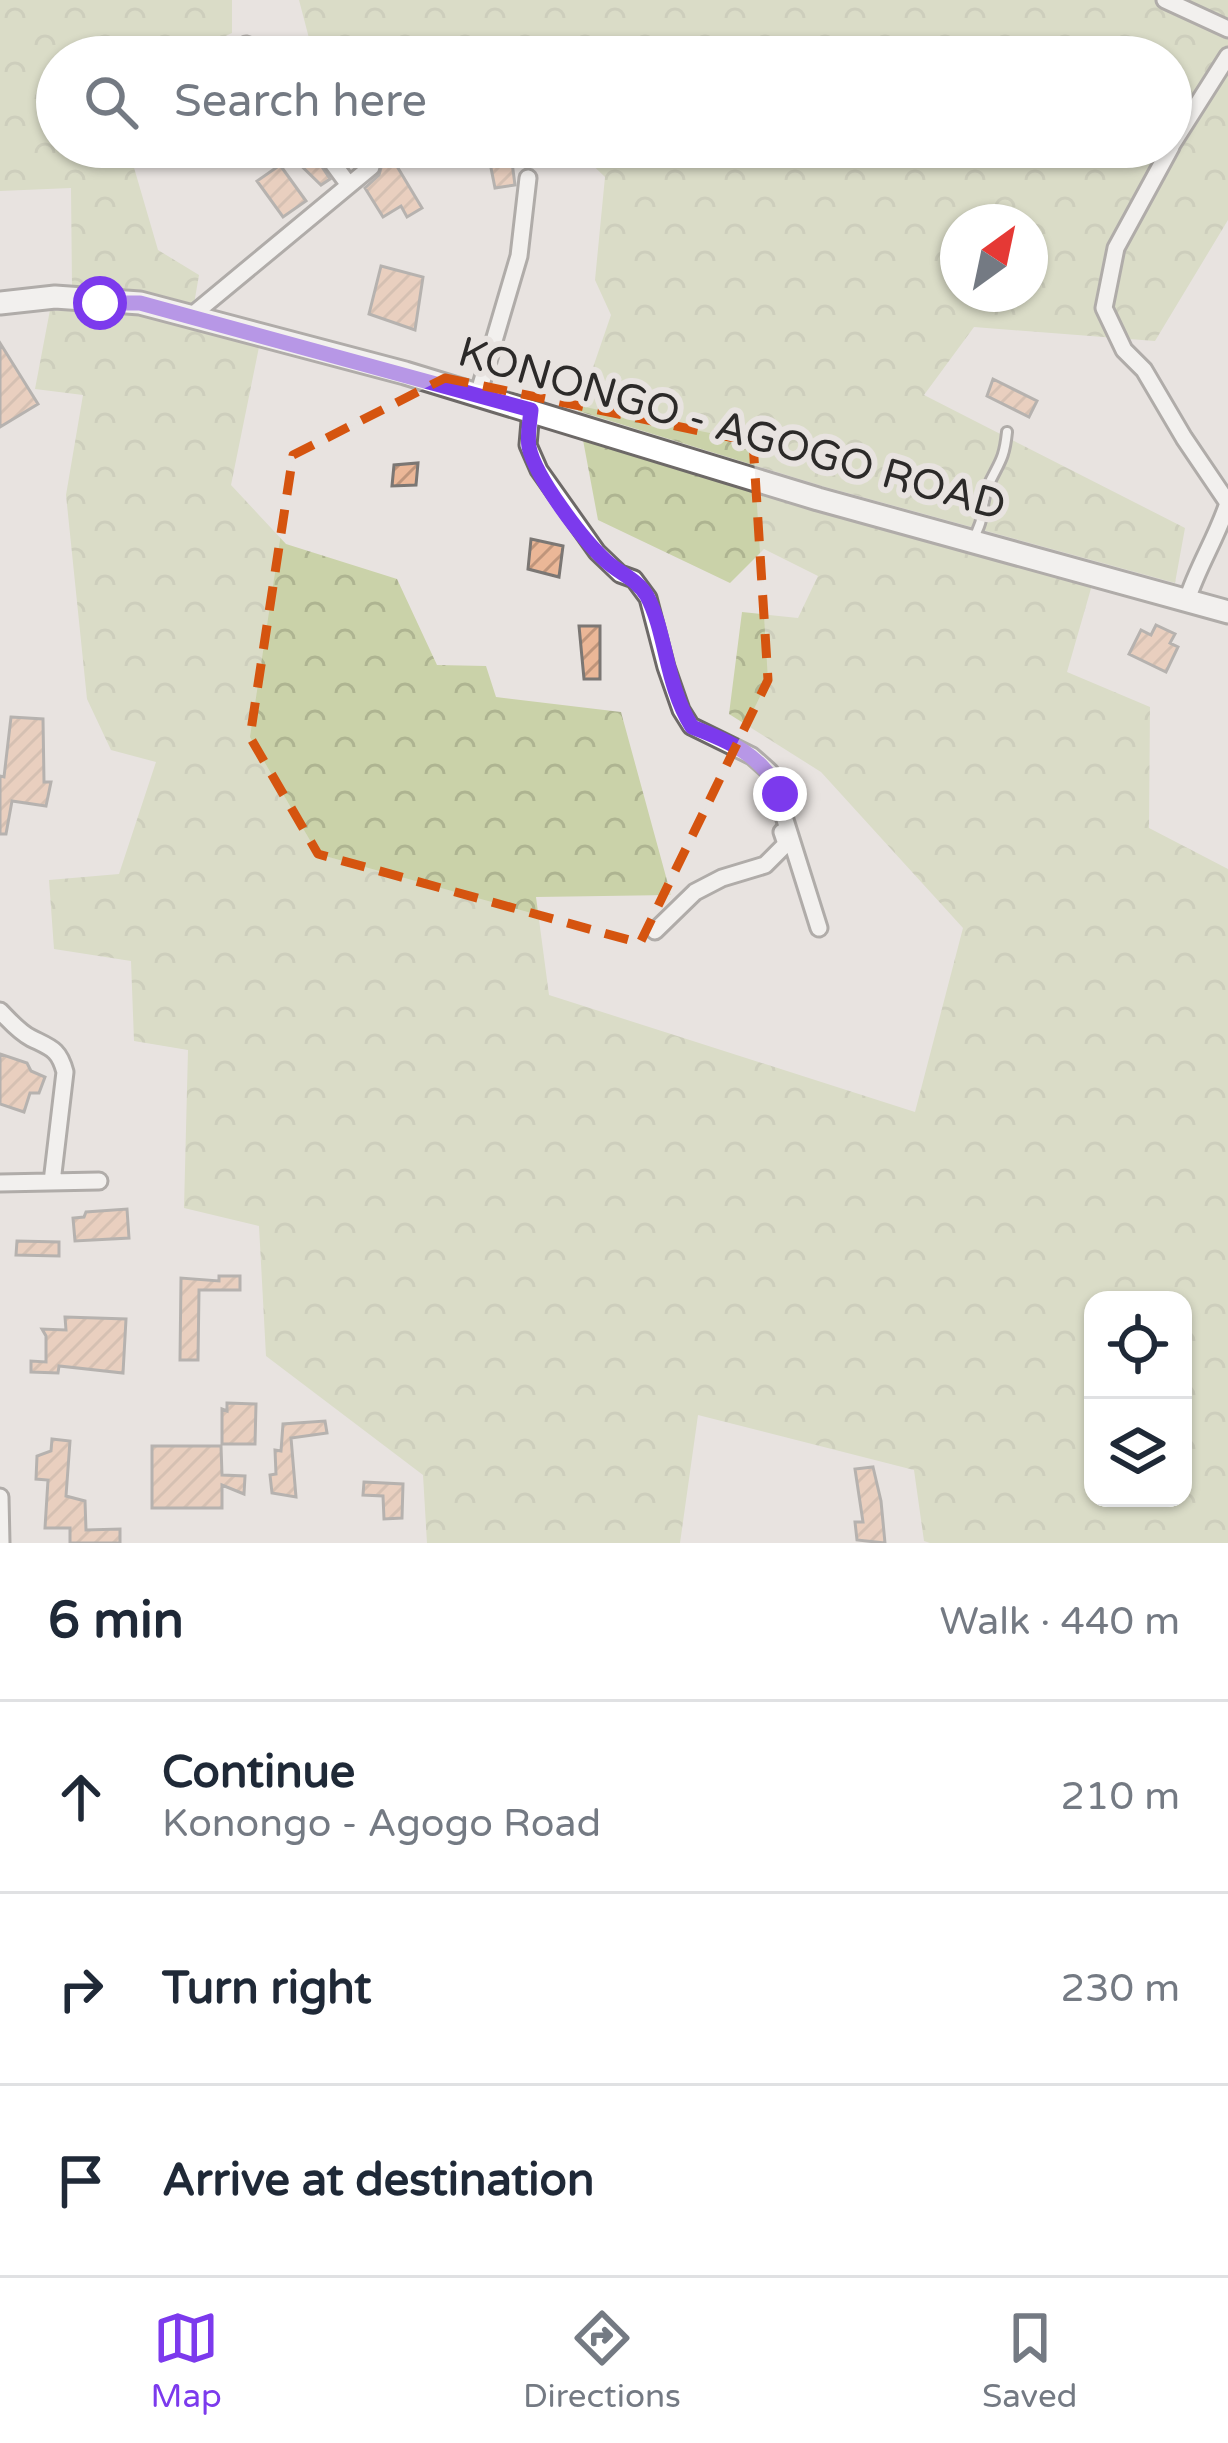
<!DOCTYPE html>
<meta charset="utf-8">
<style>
body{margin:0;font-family:"Varela Round",sans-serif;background:#f2f2f3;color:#1f2937}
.controls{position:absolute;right:36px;bottom:36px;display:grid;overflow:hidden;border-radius:24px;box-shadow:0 3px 9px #0004}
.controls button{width:108px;height:108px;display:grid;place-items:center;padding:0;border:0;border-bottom:3px solid #e0e1e3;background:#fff;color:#1f2937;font:60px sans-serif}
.compass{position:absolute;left:940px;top:204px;width:108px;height:108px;border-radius:50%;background:#fff;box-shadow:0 3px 9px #0004;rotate:33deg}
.stop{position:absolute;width:36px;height:36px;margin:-27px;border:9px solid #7c3aed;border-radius:50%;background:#fff}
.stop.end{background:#7c3aed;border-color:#fff;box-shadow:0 3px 12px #0008}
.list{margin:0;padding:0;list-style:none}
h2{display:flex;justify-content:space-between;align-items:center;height:156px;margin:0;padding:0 48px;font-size:51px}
h2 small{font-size:39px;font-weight:400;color:#747a83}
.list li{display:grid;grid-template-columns:78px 1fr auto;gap:36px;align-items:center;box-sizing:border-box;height:192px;padding:0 48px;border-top:3px solid #e0e1e3}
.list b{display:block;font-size:45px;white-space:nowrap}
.list p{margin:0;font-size:39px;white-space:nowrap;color:#747a83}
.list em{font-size:39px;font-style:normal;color:#747a83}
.icon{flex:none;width:66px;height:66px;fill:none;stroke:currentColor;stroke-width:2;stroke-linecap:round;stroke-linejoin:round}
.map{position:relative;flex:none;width:1228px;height:1543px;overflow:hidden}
.search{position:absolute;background:#fff;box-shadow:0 3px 9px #0004;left:36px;right:36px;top:36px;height:132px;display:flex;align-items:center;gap:30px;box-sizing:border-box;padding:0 42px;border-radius:66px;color:#747a83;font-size:45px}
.sheet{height:732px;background:#fff}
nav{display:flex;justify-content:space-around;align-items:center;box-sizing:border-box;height:168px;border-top:3px solid #e0e1e3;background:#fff;font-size:33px;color:#747a83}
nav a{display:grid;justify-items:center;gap:6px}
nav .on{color:#7c3aed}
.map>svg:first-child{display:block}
.forest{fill:url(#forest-crowns);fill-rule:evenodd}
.building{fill:url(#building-hatch);stroke:#7b7774;stroke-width:3}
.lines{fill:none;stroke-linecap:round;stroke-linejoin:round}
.lane-casing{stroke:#6d6967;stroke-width:14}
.street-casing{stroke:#6d6967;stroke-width:21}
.secondary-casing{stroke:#6d6967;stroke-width:27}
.lane{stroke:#fff;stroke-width:8}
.street{stroke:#fff;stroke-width:15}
.secondary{stroke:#fff;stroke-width:21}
.route{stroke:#7c3aed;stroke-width:15}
.marked{fill:none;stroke:#d5540f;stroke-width:9;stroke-dasharray:24 15;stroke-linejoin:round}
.labels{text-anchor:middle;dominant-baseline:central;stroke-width:12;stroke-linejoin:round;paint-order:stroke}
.street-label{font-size:42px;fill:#2c2a29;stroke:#e8e3e0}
</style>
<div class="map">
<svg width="1228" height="1543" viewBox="0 0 1228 1543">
<defs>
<pattern id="forest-crowns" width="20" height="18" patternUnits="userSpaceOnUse" patternTransform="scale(3)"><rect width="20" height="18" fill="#cad2a9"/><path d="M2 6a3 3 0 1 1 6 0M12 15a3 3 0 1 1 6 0" fill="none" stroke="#aeb491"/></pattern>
<pattern id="building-hatch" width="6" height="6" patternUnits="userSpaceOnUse" patternTransform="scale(3)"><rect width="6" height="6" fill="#ebb797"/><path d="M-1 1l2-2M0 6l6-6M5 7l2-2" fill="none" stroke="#bf957b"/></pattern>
</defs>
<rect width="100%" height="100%" fill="#e8e3e0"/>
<path class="forest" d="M0,0h232v33c-36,17 -55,34 -93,12l-7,12h-75v90h71l30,103 41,25 -5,29 -52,-14 -70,-4 -1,-98 -71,3z
M299,0h929v220l-73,121 -181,-14 -50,68 261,133 -10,55 -353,-97 -244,-75 33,-96 -16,-35 10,-103 -31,-30h597v-90h-784l-77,-15zM958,222h72v72h-72z
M50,310l88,5 121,32 -28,138 55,59 111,35 40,86 49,1 10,31 125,15 50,183 -135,2 13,98 366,117 48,-184 -142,-156 -92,-58 13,-102 56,6 20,-42 -54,-27 -34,34 -132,-63 -15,-80 232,70 277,75 -25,87 83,35 -1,121 79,41v674h-298l-6,-2 -10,-71 -216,-55 -18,128h-253l-4,-68 -157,-119 -7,-130 -75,-18 4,-158 -54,-9 -3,-80 -77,-12 -5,-69 70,-6 37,-112 -45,-12 -24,-51 -21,-204 17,-100 -48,-6zM1093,1300h90v198h-90z"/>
<path class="building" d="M282,147h27l21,32 -9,6z
M510,147l5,38 -20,3 -5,-25 -19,3 -3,-11z
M392,158l30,50 -15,9 -6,-11 -18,11 -18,-29 14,-13 3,-11z
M280,165l26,36 -23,16 -26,-36z
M381,266l42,11 -8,53 -46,-16z
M0,343l38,61 -38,23z
M993,379l44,22 -8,16 -42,-21z
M418,463l-2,22 -24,1 2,-21z
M531,539l32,7 -4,31 -31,-8z
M1156,625l19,9 -5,9 8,4 -12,25 -37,-18 12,-24 10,5z
M579,626h21v53h-16z
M11,717l32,2 1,63h7l-5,24 -34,-5 -6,33h-6v-58l4,1z
M0,1054l27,9 4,8 14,6 -6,16h-9l-6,19 -24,-8z
M127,1209l2,29 -54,3 -2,-23 11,-1 2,-5z
M17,1241l42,1v14l-43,-1z
M219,1276h21v14h-41l-1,70h-18l1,-82 38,3z
M65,1317l61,2 -3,54 -64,-7 -1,7 -27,-1v-11l15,1v-26l-4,-7 24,1z
M227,1403l29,1 -1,40h-33v-35l5,2z
M325,1421l2,12 -36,5 5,59 -24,-4 -2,-18 6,-1 -1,-24 6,1 2,-27z
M52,1439l18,2 -4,55 19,5 1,29 34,-1v14h-50v-15h-25l3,-48 -12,-1 1,-23 14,-5z
M152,1446h69l1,29 23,1 -1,18 -22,-9v23h-70z
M873,1467l8,34 4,42 -28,-3 -2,-18h8l-8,-53z
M364,1482l39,2 -1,34 -18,1 -1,-23 -20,-1z"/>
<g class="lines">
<defs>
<path id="lane" d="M972,540c15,-23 7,-32 16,-54 11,-24 16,-25 19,-54"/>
<path id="street" d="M1165,0l63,29
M246,45l9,12
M1171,146l57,-90
M321,147l28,38
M1171,147l-55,101 -12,60 20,42 20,20 40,68 44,65c-11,34 -30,63 -41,97
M190,317l181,-150
M478,395l41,-139 9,-78
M531,410l-3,35 11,25 58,82 23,22 14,5 14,19 18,69 15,43 10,16 61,30 18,16 49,156
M655,931l40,-39 27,-14 43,-13 21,-21 -4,-12
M0,1011c10,10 19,21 31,27 20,10 28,11 34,34l-13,110
M0,1183l99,-2
M0,1497l1,46"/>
<path id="secondary" d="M0,303l55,-6 85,6 265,70 413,126 410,113"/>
</defs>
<use href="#lane" class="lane-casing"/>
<use href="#street" class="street-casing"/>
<use href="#secondary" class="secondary-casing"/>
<use href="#lane" class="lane"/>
<use href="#street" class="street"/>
<use href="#secondary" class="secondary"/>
</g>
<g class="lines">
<path class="route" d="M100,303h40l391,107c-1,11 -4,26 -2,37 6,30 54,93 77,114 14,13 31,18 41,35 20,38 18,88 45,131 37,14 72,29 88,67"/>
</g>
<path d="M0 0H1228V1543H0ZM445,378l308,64 15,238 -128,263 -322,-89 -68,-117 43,-282z" fill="#e8e3e0" fill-opacity=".55" fill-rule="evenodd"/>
<path class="marked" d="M445,378l308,64 15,238 -128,263 -322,-89 -68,-117 43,-282z"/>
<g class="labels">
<g class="street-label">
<text transform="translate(732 429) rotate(16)">KONONGO - AGOGO ROAD</text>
</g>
</g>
</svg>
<div class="controls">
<button><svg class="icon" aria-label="locate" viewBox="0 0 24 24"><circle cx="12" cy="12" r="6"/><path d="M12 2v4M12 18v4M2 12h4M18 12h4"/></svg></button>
<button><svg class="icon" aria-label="layers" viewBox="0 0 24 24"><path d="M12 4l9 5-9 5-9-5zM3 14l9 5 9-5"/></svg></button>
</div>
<svg class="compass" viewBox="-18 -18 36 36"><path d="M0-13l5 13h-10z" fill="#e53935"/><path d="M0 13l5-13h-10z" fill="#747a83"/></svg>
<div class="stop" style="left:100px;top:303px"></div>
<div class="stop end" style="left:780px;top:794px"></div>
<div class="search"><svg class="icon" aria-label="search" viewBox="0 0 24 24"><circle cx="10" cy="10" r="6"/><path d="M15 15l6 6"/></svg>Search here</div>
</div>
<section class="sheet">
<h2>6 min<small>Walk · 440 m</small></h2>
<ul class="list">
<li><svg class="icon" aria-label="ahead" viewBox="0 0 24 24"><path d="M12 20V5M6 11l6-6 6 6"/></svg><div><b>Continue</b><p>Konongo - Agogo Road</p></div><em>210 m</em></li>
<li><svg class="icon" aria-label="right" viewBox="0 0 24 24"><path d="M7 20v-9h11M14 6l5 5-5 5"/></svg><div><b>Turn right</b></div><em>230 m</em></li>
<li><svg class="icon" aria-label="arrive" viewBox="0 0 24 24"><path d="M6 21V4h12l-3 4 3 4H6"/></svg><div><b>Arrive at destination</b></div></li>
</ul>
</section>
<nav>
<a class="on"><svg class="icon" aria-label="map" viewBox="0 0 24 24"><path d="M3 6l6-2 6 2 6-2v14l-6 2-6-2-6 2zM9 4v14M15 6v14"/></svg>Map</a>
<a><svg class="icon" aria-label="directions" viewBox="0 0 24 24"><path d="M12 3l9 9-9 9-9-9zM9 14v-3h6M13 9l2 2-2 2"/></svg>Directions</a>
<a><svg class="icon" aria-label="saved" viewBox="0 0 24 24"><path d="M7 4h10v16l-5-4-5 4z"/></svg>Saved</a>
</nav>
